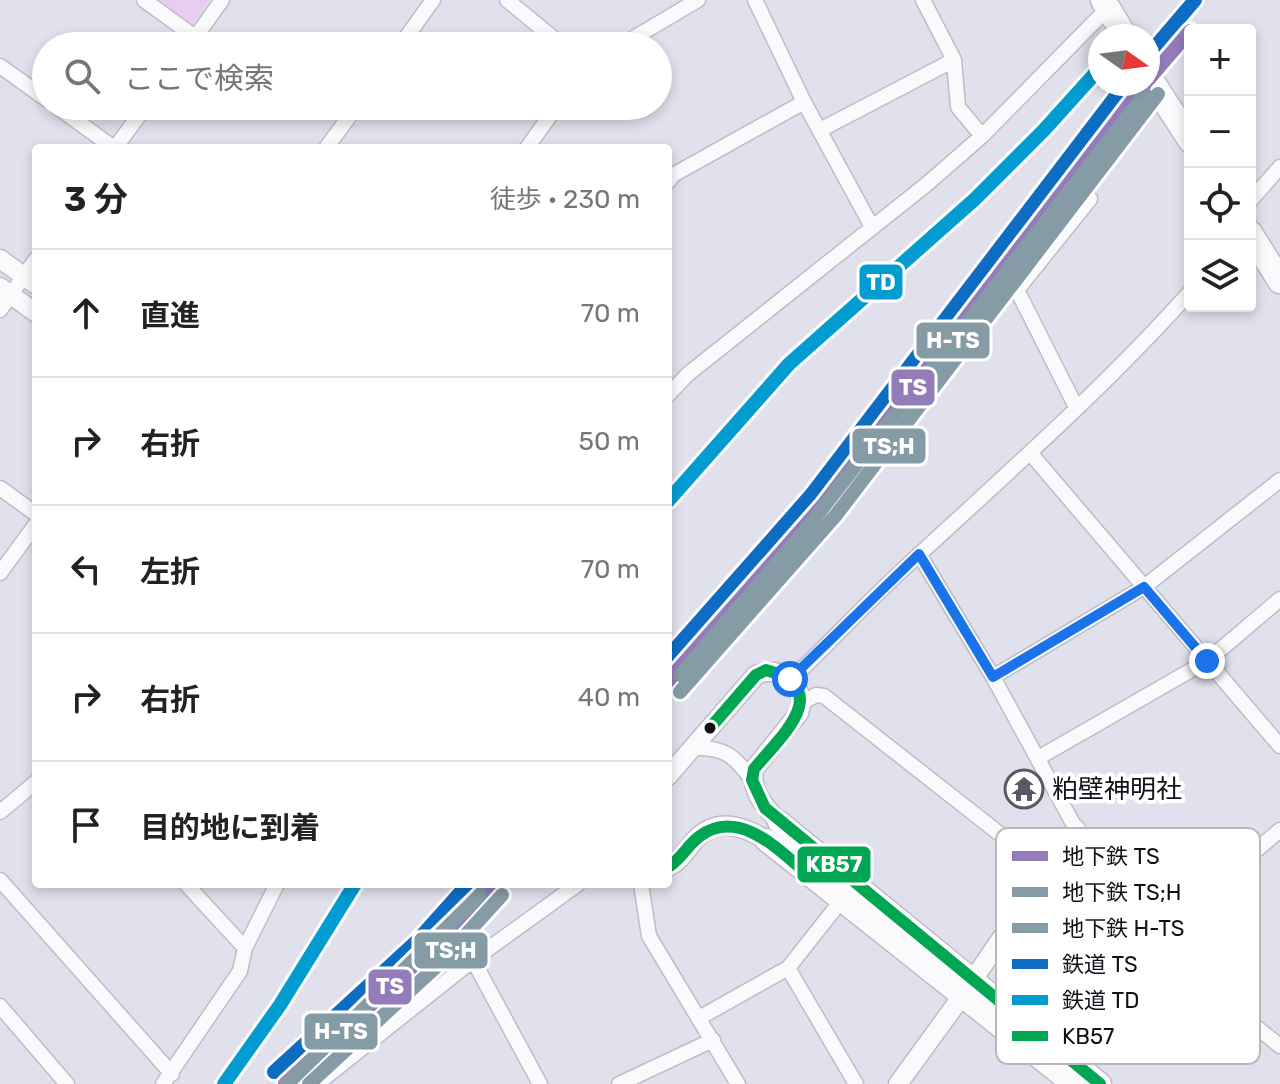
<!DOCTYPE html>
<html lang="ja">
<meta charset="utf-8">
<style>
body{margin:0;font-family:Rubik,"Noto Sans JP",sans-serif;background:#f2f2f2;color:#222}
.controls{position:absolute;right:24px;top:24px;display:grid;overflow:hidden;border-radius:8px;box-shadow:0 4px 12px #0003}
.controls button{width:72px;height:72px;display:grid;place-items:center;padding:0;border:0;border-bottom:2px solid #e0e0e0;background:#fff;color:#222;font:40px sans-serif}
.compass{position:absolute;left:1088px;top:24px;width:72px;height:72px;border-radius:50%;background:#fff;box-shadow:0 4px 12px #0003;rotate:104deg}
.stop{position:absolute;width:24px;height:24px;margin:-18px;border:6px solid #1a73e8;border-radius:50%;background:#fff}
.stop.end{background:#1a73e8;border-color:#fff;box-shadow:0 2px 8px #0008}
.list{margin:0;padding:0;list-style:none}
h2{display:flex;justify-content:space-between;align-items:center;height:104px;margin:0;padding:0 32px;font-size:34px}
h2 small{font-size:26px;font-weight:400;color:#767676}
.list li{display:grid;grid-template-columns:52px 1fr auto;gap:24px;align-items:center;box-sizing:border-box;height:128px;padding:0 32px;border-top:2px solid #e0e0e0}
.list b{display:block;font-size:30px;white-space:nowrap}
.list em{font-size:26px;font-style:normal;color:#767676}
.icon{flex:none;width:44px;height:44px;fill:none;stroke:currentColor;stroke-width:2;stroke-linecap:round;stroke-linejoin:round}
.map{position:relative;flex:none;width:1280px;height:1084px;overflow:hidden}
.search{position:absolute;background:#fff;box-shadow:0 4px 12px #0003;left:32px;top:32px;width:640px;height:88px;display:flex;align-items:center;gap:20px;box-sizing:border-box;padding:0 28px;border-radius:44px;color:#767676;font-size:30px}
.panel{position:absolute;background:#fff;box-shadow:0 4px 12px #0003;left:32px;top:144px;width:640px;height:744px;border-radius:8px}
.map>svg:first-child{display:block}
.green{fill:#e8cdf1}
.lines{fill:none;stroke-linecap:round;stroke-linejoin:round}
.minor-casing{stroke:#bdbdc7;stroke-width:17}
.tertiary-casing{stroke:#bdbdc7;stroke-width:21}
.secondary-casing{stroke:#bdbdc7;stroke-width:25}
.primary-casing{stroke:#bdbdc7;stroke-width:27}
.minor{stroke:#fafafc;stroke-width:14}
.tertiary{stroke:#fafafc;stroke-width:18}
.secondary{stroke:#fafafc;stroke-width:22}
.primary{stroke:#fafafc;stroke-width:24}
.bus-1-casing{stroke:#fff;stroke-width:18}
.bus-1{stroke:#00a651;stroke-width:12}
.rail-1-casing{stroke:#fff;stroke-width:20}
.rail-2-casing{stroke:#fff;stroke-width:20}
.rail-1{stroke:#0f6cc3;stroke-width:14}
.rail-2{stroke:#039cd1;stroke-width:14}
.metro-1-casing{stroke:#fff;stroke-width:20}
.metro-2-casing{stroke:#fff;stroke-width:20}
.metro-3-casing{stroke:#fff;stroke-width:20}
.metro-1{stroke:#937cb9;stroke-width:14}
.metro-2{stroke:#859ba6;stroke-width:14}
.metro-3{stroke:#859ba6;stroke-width:14}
.route{stroke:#1a73e8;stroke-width:10}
.bus-dot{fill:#111018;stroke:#fff;stroke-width:3}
.labels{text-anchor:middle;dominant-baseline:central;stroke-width:8;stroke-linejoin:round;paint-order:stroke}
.poi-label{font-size:26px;fill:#111018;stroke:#fff;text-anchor:start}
.key{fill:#fff;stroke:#b8b7ba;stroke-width:2}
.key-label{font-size:22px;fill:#111018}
.line-badge{stroke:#fff;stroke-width:3}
.badge-label{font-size:22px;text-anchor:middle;font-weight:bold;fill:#fff}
</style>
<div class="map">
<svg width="1280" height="1084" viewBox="0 0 1280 1084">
<rect width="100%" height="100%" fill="#e1e1ed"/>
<path class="green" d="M152,0h58l-20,27z"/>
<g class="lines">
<defs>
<path id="minor" d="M144,0l51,37
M507,0l56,46
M755,0l49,102 68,125
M923,0l31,60 4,47 24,29
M189,46l33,-46
M400,46l33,-46
M620,46l78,-46
M0,66l46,33
M56,106l58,42
M820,130l134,-70
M115,148l31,-42
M326,148l31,-42
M527,148l30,-42
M668,182l5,-7 131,-73
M1250,201l30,-34
M0,310l36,-51
M668,395l20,-21 239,-190 55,-48 126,-128
M1076,407l-59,-117 73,-91
M1031,454l249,292
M0,488l36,26
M919,554l74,123 83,152 61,103 143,114
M0,573l36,-49
M993,677l151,-90 136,-107
M790,679l9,-7c41,-40 80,-82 123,-120 91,-84 185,-167 268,-260
M803,702l13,-7 8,1 223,175
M693,748c31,-1 41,7 59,32
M1038,758l169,-97 73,-62
M0,812l36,-30
M0,880l172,194
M186,884l59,64
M641,884l8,52 89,148
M473,960l67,124
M788,968l68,116
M0,1006l67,78
M699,1018l89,-50 53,-67
M1055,1048l61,-77 25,-18 17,-19 122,-104
M163,1084l77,-113 5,-23 32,-64
M317,1084l156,-124 105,-76
M619,1084l94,-44"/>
<path id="tertiary" d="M0,259l36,26
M0,287l36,26
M668,776l88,-101c25,-12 52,12 43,38l-45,56c-4,22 11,38 25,53
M668,867c13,-6 18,-17 27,-27 22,-23 47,-15 71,0
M898,1084l64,-88 114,-167"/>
<path id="secondary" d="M779,822l321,262
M766,840l307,244"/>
<path id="primary" d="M1103,0l22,36
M1148,75l42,65
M1250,233l30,48"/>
</defs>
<use href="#minor" class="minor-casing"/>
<use href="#tertiary" class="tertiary-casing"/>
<use href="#secondary" class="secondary-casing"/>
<use href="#primary" class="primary-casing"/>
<use href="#minor" class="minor"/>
<use href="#tertiary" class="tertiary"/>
<use href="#secondary" class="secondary"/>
<use href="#primary" class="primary"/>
<defs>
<path id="bus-1" d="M710,728l46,-53 10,-5c70,20 14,67 -12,99l-2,11 13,28 335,276
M668,867c14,-8 19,-22 32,-31 38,-28 77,12 105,36"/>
</defs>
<use href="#bus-1" class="bus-1-casing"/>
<use href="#bus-1" class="bus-1"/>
<defs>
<path id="rail-1" d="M1148,55l47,-55
M668,657l143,-162 314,-411
M274,1072l143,-131 51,-57"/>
<path id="rail-2" d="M668,501l121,-137 186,-165 69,-69 56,-62
M224,1084l56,-79 75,-121"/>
</defs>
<use href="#rail-1" class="rail-1-casing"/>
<use href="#rail-2" class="rail-2-casing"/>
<use href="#rail-1" class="rail-1"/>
<use href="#rail-2" class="rail-2"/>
<defs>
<path id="metro-1" d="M1148,80l42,-49
M668,681l155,-176 322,-421
M285,1084l143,-132 62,-68"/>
<path id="metro-2" d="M680,692l156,-177 322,-421
M309,1084l130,-120 63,-69"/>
<path id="metro-3" d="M680,675l124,-143 341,-438
M287,1084l193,-189"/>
</defs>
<use href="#metro-1" class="metro-1-casing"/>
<use href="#metro-2" class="metro-2-casing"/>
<use href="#metro-3" class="metro-3-casing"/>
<use href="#metro-1" class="metro-1"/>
<use href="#metro-2" class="metro-2"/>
<use href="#metro-3" class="metro-3"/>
</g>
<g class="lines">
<path class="route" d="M790,679l129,-125 74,123 151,-90 63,74"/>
</g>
<defs>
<symbol id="temple-ring" viewBox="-11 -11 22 22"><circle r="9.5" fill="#fff" stroke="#5a5963" stroke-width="1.5"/><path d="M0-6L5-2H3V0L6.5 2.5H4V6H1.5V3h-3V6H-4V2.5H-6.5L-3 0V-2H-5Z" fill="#5a5963"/></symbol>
</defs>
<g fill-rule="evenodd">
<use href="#temple-ring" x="1002" y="767" width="44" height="44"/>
</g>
<circle class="bus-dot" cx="710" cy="728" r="7"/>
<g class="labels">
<g class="poi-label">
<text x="1052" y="789">粕壁神明社</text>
</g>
</g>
<rect x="996" y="828" width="264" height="236" rx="12" class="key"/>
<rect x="1012" y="851" width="36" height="10" fill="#937cb9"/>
<rect x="1012" y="887" width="36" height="10" fill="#859ba6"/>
<rect x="1012" y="923" width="36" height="10" fill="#859ba6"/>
<rect x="1012" y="959" width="36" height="10" fill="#0f6cc3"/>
<rect x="1012" y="995" width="36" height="10" fill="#039cd1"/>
<rect x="1012" y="1031" width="36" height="10" fill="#00a651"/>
<g class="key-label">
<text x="1062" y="864">地下鉄 TS</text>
<text x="1062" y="900">地下鉄 TS;H</text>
<text x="1062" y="936">地下鉄 H-TS</text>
<text x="1062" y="972">鉄道 TS</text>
<text x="1062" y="1008">鉄道 TD</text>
<text x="1062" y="1044">KB57</text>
</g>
<g class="line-badge">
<rect x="858" y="263" width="46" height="38" rx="8" fill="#039cd1"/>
<rect x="915" y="321" width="76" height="39" rx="8" fill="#859ba6"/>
<rect x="890" y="368" width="46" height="39" rx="8" fill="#937cb9"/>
<rect x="851" y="427" width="76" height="38" rx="8" fill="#859ba6"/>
<rect x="796" y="845" width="76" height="39" rx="8" fill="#00a651"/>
<rect x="413" y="931" width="76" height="39" rx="8" fill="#859ba6"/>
<rect x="367" y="968" width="46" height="38" rx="8" fill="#937cb9"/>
<rect x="303" y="1012" width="76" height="39" rx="8" fill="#859ba6"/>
</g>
<g class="badge-label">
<text x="881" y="290">TD</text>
<text x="953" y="348">H-TS</text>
<text x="913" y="395">TS</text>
<text x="889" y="454">TS;H</text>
<text x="834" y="872">KB57</text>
<text x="451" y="958">TS;H</text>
<text x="390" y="994">TS</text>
<text x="341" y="1039">H-TS</text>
</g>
</svg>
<div class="controls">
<button>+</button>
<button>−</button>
<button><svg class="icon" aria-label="locate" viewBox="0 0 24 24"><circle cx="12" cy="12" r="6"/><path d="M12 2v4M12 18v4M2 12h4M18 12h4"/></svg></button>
<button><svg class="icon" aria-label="layers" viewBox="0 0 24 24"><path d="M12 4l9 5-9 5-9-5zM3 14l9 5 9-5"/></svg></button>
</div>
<svg class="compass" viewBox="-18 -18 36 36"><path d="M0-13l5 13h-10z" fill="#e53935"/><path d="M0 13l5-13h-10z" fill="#767676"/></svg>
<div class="stop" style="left:790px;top:679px"></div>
<div class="stop end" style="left:1207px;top:661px"></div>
<div class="search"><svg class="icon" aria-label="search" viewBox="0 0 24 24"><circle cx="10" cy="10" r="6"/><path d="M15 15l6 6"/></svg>ここで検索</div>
<section class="panel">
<h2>3 分<small>徒歩 · 230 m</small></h2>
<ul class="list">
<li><svg class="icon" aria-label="ahead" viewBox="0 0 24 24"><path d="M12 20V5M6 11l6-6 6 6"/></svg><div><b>直進</b></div><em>70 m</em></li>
<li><svg class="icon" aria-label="right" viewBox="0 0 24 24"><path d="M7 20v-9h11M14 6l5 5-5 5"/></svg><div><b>右折</b></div><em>50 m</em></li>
<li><svg class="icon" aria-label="left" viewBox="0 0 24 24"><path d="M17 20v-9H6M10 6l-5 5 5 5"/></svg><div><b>左折</b></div><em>70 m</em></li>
<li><svg class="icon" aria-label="right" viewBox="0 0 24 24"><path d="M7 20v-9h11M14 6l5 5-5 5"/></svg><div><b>右折</b></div><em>40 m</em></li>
<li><svg class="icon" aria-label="arrive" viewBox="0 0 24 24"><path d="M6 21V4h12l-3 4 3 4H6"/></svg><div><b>目的地に到着</b></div></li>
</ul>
</section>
</div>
